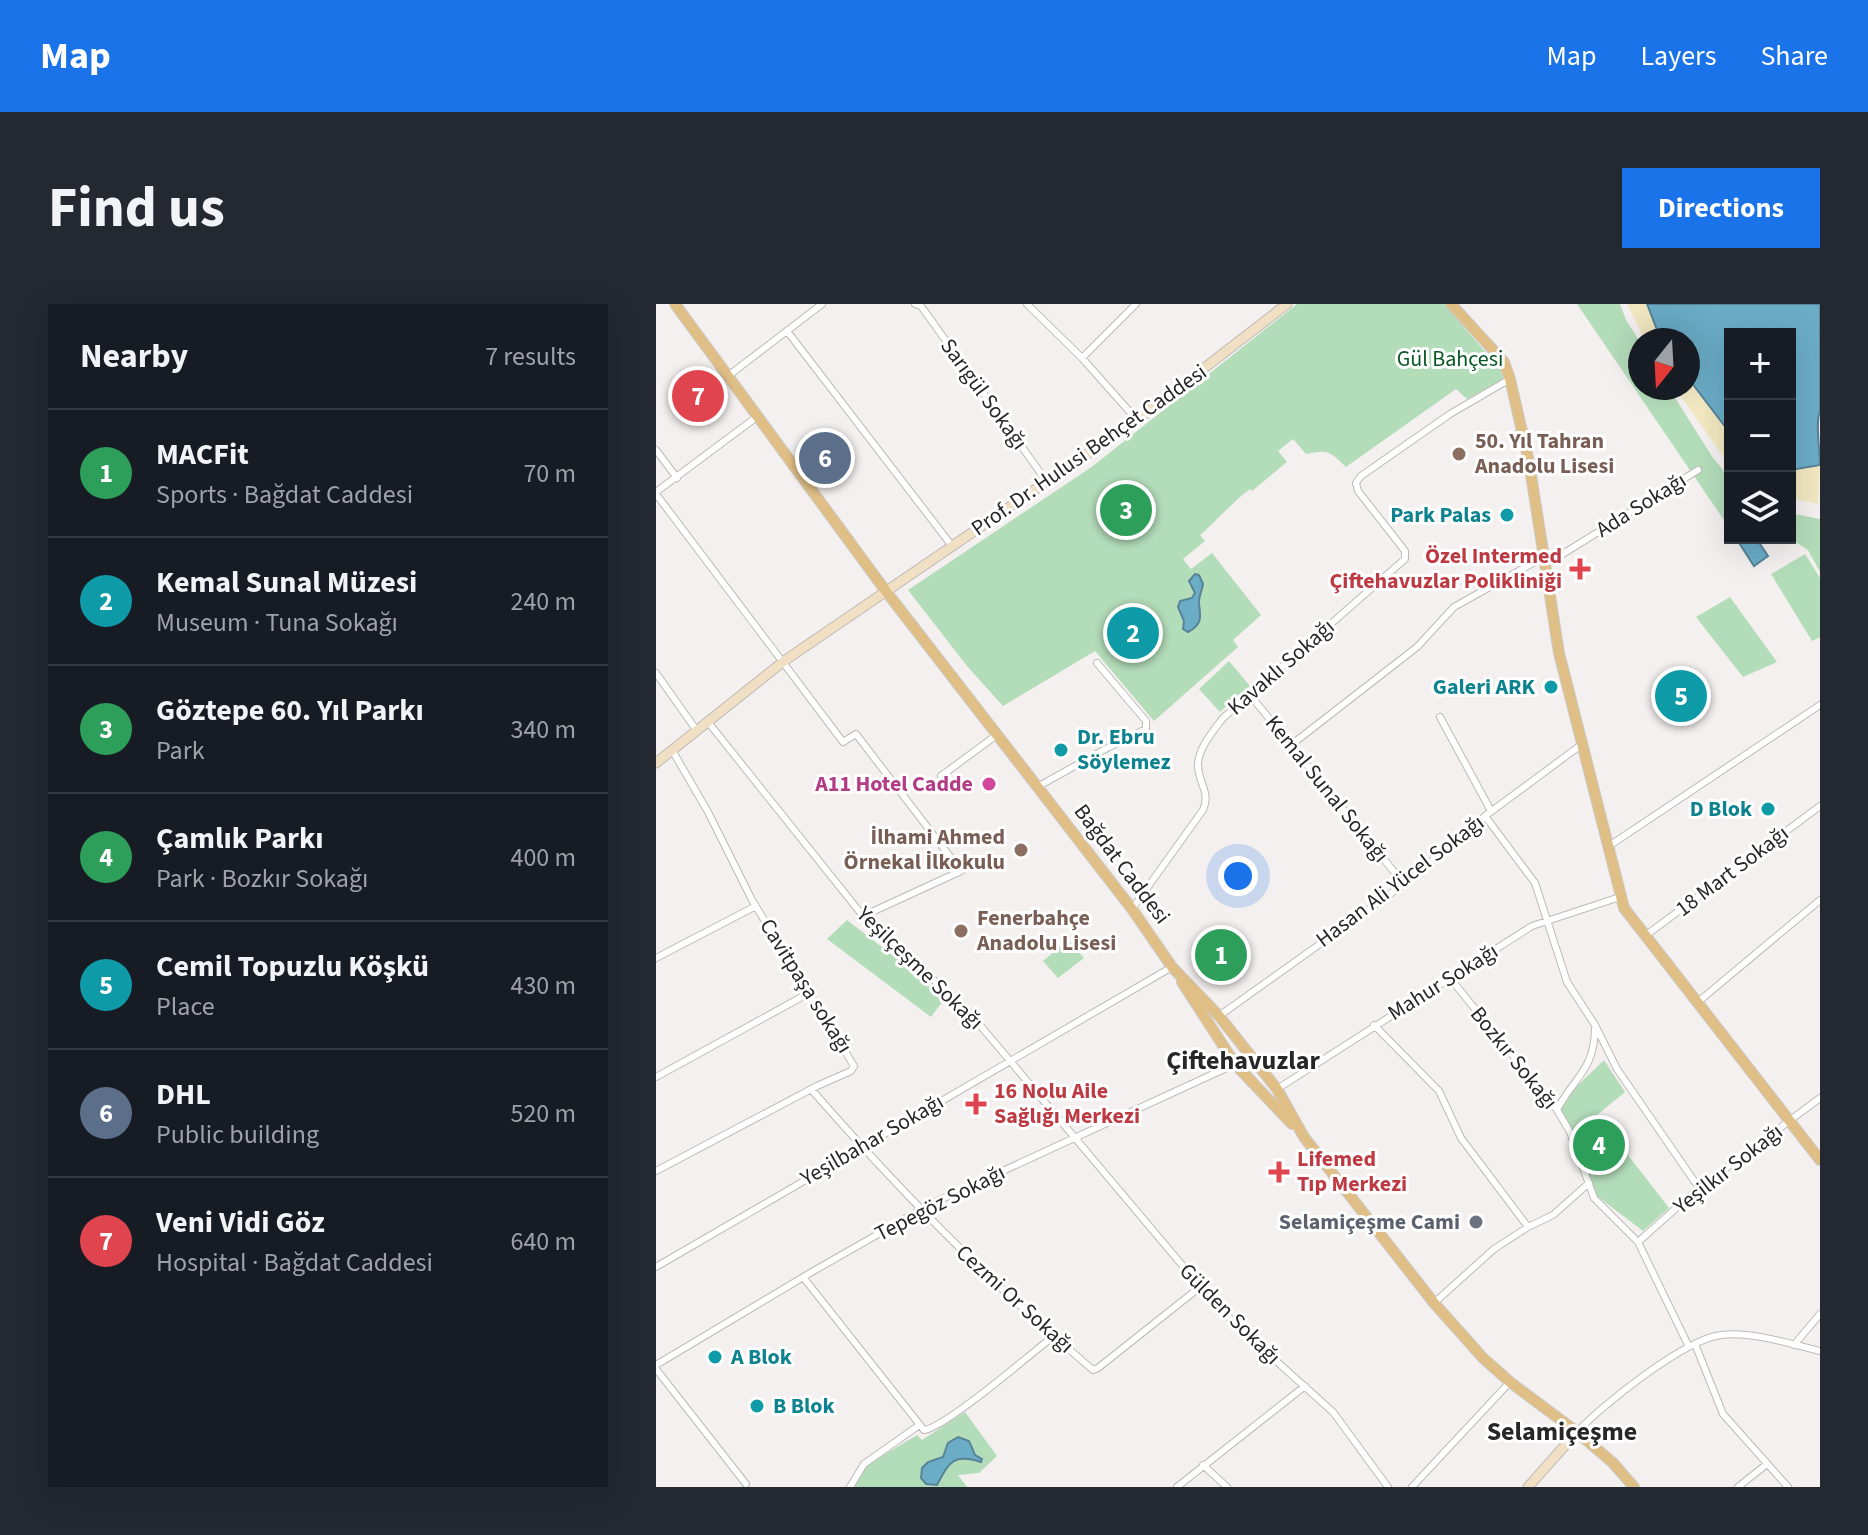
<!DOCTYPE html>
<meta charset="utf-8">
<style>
body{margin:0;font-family:"Source Sans 3",sans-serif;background:#242831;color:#f1f3f6}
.controls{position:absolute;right:24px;top:24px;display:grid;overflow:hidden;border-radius:0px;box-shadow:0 8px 32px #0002}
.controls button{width:72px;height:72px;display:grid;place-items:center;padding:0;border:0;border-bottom:2px solid #363941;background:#171b24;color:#f1f3f6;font:40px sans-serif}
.compass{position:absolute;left:972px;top:24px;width:72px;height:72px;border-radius:50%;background:#171b24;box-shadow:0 8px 32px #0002;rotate:198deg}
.you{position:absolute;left:582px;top:572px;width:28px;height:28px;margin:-20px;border:6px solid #fff;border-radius:50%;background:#1a73e8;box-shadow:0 0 0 12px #1a73e833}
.badge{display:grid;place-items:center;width:52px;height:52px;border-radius:50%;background:#1a73e8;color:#fff;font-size:26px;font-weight:700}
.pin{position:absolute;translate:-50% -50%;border:4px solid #fff;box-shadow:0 2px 8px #0006}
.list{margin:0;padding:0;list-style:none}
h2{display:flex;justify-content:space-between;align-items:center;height:104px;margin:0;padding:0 32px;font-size:34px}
h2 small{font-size:26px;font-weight:400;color:#9ea1a6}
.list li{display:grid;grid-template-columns:52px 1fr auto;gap:24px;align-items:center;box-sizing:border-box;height:128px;padding:0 32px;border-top:2px solid #363941}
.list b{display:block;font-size:30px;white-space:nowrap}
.list p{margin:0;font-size:26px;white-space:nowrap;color:#9ea1a6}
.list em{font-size:26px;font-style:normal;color:#9ea1a6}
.icon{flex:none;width:44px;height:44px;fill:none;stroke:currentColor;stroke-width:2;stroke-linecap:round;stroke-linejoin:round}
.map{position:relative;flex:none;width:1164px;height:1183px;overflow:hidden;border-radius:0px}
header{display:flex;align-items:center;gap:48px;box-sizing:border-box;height:112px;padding:0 40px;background:#1a73e8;color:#fff}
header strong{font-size:38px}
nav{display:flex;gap:44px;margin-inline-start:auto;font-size:28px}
.intro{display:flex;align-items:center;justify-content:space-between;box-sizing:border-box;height:192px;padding:0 48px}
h1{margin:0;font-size:56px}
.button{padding:20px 36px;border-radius:0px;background:#1a73e8;color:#fff;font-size:28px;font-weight:700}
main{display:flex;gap:48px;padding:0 48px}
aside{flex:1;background:#171b24;border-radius:0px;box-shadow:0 8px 32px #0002}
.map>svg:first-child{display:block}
.green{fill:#b3dcb9}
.sand{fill:#f1e8c2}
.water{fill:#6bacc7;stroke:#578497;stroke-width:2}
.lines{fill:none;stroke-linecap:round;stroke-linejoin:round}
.street-casing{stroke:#bdbab9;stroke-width:8}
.secondary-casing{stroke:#bdbab9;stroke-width:11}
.primary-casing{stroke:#cbcbcb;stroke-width:12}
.street{stroke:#fff;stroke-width:6}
.secondary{stroke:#f0dfc2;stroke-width:9}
.primary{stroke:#e0bf86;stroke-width:10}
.education-dot{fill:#8d6e63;stroke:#fff;stroke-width:3}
.culture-dot{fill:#0f9aa8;stroke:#fff;stroke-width:3}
.health-dot{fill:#e0444e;stroke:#fff;stroke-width:3}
.hotel-dot{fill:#d1479c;stroke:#fff;stroke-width:3}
.worship-dot{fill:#6b7280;stroke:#fff;stroke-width:3}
.labels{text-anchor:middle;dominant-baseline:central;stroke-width:6;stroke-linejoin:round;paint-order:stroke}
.park-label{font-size:22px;fill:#085624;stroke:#fff}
.street-label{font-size:22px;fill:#282727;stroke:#fff}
.education-label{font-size:22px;font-weight:bold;fill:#785e54;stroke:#fff;text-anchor:start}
.culture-label{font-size:22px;font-weight:bold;fill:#0d838f;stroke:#fff;text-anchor:end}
.health-label{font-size:22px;font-weight:bold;fill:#be3a42;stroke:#fff;text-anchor:start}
.hotel-label{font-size:22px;font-weight:bold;fill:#b23c85;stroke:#fff;text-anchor:end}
.worship-label{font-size:22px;font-weight:bold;fill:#5b616d;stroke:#fff;text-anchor:end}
.quarter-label{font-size:26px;font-weight:bold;fill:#282727;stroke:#fff}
</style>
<header>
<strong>Map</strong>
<nav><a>Map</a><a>Layers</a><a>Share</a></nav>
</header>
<div class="intro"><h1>Find us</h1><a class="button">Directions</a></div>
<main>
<aside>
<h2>Nearby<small>7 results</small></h2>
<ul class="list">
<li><span class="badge" style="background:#2e9e5b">1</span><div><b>MACFit</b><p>Sports · Bağdat Caddesi</p></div><em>70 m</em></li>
<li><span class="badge" style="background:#0f9aa8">2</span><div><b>Kemal Sunal Müzesi</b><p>Museum · Tuna Sokağı</p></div><em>240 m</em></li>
<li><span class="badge" style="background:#2e9e5b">3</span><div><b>Göztepe 60. Yıl Parkı</b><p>Park</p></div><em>340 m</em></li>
<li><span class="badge" style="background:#2e9e5b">4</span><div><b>Çamlık Parkı</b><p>Park · Bozkır Sokağı</p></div><em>400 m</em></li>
<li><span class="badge" style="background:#0f9aa8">5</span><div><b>Cemil Topuzlu Köşkü</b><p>Place</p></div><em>430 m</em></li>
<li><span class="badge" style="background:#5c6f8a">6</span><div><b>DHL</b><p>Public building</p></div><em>520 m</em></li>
<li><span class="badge" style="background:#e0444e">7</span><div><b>Veni Vidi Göz</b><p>Hospital · Bağdat Caddesi</p></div><em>640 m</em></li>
</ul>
</aside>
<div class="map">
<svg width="1164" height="1183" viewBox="0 0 1164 1183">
<rect width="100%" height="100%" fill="#f4f0ef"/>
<path class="green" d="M641,0h147l57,66 2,9 -36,20 -11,-10 -110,78c-18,-17 -17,-17 -40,-13l-13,-15 -15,12 9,11 -35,29 -2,-2c-20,15 -31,30 -50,46l5,6 -22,18 8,10 21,-16 49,62 -28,25 5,7 -84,74 -59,-70 -92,55 -36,-40 -59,-76 185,-124z
M921,0h43l6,16 14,22v46h29l42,67 19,24v50z
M1134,209l30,6v53l-12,-22 -19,-12z
M1149,250l15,24v59l-8,4 -41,-67z
M1074,293l47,65 -34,15 -47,-60z
M573,357l21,25 -30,26 -21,-23z
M191,616l99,77 -15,20 -104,-78z
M412,636l16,18 -26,20 -15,-17z
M948,756l21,32 -28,23 72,93 -26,23 -46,-35 -37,-85 11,-19z
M309,1108l32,44 -18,17 -21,2 9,12h-114l14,-22 50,-30 5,5z"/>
<path class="sand" d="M971,0h20l14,36h-16z
M1032,74l42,55v33l-55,-78h13z
M1164,161l-2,39 -28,-6v-27z"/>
<path class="water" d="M991,0h173v108c-5,8 0,38 0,53l-30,5v-136h-60v99l-42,-55v-38h-27z
M1080,234h20l12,18 -14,10z
M539,270l4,1 4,9c-1,7 -5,14 -4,20 2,13 3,21 -11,28l-5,-3 1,-8 -6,-14 2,-6 12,-3 3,-5 -6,-12z
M302,1133l11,4 6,14 7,4 -1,3c-29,-9 -32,1 -44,23l-11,-1 -5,-6 1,-10 6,-6 15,-5 5,-14z"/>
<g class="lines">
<defs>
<path id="street" d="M259,0l6,2 126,176
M371,0l55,54 55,62
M131,27l165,215
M426,54l54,-54
M72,72l94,-72
M0,146l21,28
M0,188l102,-76
M0,190l187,248 13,-8 105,137 -98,45
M889,261l153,-95
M0,369l41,58
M594,391l154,189
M784,413l51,94
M52,418l155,194 105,95 225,267 42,46 98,88 55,75
M635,441l126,-98 37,-40 88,-49
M285,472l57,-42
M383,482l70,-39 37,-18v-8l-49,-58
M829,512l50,67 32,99 28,43 22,44 82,119
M953,542l211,-141
M476,605l71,-99c8,-18 -5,-27 -5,-45 0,-17 16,-35 25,-47l182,-159v-8l-47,-60 -2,-8 5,-7 89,-62 60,-35
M989,632l175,-130
M0,654l100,-52
M794,674l107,132 13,22 24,66 44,44 51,105
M1042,698l122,-102
M563,712l185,-132 81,-68 96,-71
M718,721l65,66 22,47 67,89
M0,773l153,-84
M155,785c87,100 180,195 282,281l5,-2 102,-81
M621,785l255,-163 88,-29
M901,806c17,-33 37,-39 38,-81
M0,867l161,-85 34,-15 3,-5 -102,-166 -44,-88 -36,-62
M982,938l61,-54 121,-90
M0,963l516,-300
M147,973l121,153c21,-2 109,-78 131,-95
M778,999l60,-54 34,-22 25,-12 36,-32
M1039,1040l28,70 65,73
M1138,1041l26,-31
M0,1061l154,-92 119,-68 306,-141
M0,1065l90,115
M921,1128c25,-27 108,-93 144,-97 31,-4 69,9 99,16
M547,1161l24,22
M194,1183l14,-23 54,-38
M521,1183l128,-101
M756,1183l98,-105
M1082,1183l29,-23"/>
<path id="secondary" d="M0,459l128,-102 353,-241 150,-116
M872,1183l49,-55"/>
<path id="primary" d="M19,0l210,286 247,319 40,58 47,49 58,73 27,48 130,166 49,55 27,24 67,50 36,31 21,24
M795,0l53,58 6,17 19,83 30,191 65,255 196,252
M526,678l53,82 57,60"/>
</defs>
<use href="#street" class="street-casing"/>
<use href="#secondary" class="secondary-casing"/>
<use href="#primary" class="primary-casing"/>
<use href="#street" class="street"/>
<use href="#secondary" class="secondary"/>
<use href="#primary" class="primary"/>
</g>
<g class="education-dot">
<circle cx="803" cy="150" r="8"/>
<circle cx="365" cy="546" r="8"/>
<circle cx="305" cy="627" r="8"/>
</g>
<g class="culture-dot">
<circle cx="851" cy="211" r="8"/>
<circle cx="895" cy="383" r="8"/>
<circle cx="405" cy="446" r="8"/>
<circle cx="1112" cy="505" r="8"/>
<circle cx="59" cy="1053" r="8"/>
<circle cx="101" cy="1102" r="8"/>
</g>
<g class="health-dot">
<path d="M920 253h8v8h8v8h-8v8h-8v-8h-8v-8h8z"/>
<path d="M316 788h8v8h8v8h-8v8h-8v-8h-8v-8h8z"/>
<path d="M619 856h8v8h8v8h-8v8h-8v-8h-8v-8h8z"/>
</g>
<circle class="hotel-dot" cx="333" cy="480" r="8"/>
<circle class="worship-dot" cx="820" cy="918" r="8"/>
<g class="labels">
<g class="park-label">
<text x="794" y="55">Gül Bahçesi</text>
</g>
<g class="street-label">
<text transform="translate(328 90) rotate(54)">Sarıgül Sokağı</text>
<text transform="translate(433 146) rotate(-35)">Prof. Dr. Hulusi Behçet Caddesi</text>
<text transform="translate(985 201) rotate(-32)">Ada Sokağı</text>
<text transform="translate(625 363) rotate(-41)">Kavaklı Sokağı</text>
<text transform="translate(671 485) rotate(51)">Kemal Sunal Sokağı</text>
<text transform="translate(466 560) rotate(53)">Bağdat Caddesi</text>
<text transform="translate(1076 567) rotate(-37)">18 Mart Sokağı</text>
<text transform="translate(744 577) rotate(-37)">Hasan Ali Yücel Sokağı</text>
<text transform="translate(264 664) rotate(44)">Yeşilçeşme Sokağı</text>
<text transform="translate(787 678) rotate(-32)">Mahur Sokağı</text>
<text transform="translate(150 682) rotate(58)">Cavitpaşa sokağı</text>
<text transform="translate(858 754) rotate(51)">Bozkır Sokağı</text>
<text transform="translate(216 836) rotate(-30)">Yeşilbahar Sokağı</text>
<text transform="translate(1072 865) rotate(-38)">Yeşilkır Sokağı</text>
<text transform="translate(284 899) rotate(-27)">Tepegöz Sokağı</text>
<text transform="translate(359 995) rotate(42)">Cezmi Or Sokağı</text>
<text transform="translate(574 1010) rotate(45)">Gülden Sokağı</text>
</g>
<g class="education-label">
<text x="819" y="137">50. Yıl Tahran<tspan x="819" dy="25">Anadolu Lisesi</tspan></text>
<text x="349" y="533" text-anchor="end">İlhami Ahmed<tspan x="349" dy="25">Örnekal İlkokulu</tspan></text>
<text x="321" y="614">Fenerbahçe<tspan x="321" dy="25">Anadolu Lisesi</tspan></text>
</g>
<g class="culture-label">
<text x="835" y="211">Park Palas</text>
<text x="879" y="383">Galeri ARK</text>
<text x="421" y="433" text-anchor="start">Dr. Ebru<tspan x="421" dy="25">Söylemez</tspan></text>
<text x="1096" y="505">D Blok</text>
<text x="75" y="1053" text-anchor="start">A Blok</text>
<text x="117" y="1102" text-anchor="start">B Blok</text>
</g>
<g class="health-label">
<text x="906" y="252" text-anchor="end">Özel Intermed<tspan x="906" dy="25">Çiftehavuzlar Polikliniği</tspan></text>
<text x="338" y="787">16 Nolu Aile<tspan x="338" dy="25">Sağlığı Merkezi</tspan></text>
<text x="641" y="855">Lifemed<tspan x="641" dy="25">Tıp Merkezi</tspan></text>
</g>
<g class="hotel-label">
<text x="317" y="480">A11 Hotel Cadde</text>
</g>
<g class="worship-label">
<text x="804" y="918">Selamiçeşme Cami</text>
</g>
<g class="quarter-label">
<text x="587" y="756">Çiftehavuzlar</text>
<text x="906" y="1127">Selamiçeşme</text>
</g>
</g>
</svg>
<div class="controls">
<button>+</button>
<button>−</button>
<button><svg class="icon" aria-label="layers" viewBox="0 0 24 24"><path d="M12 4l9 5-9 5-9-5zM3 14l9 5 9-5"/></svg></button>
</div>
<svg class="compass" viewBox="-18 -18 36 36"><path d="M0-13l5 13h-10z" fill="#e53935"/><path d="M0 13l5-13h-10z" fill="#9ea1a6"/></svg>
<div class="you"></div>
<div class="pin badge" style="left:565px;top:651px;background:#2e9e5b">1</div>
<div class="pin badge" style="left:477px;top:329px;background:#0f9aa8">2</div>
<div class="pin badge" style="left:470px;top:206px;background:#2e9e5b">3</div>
<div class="pin badge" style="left:943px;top:841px;background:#2e9e5b">4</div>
<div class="pin badge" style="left:1025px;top:392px;background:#0f9aa8">5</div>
<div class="pin badge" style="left:169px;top:154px;background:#5c6f8a">6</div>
<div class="pin badge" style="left:42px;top:92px;background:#e0444e">7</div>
</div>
</main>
